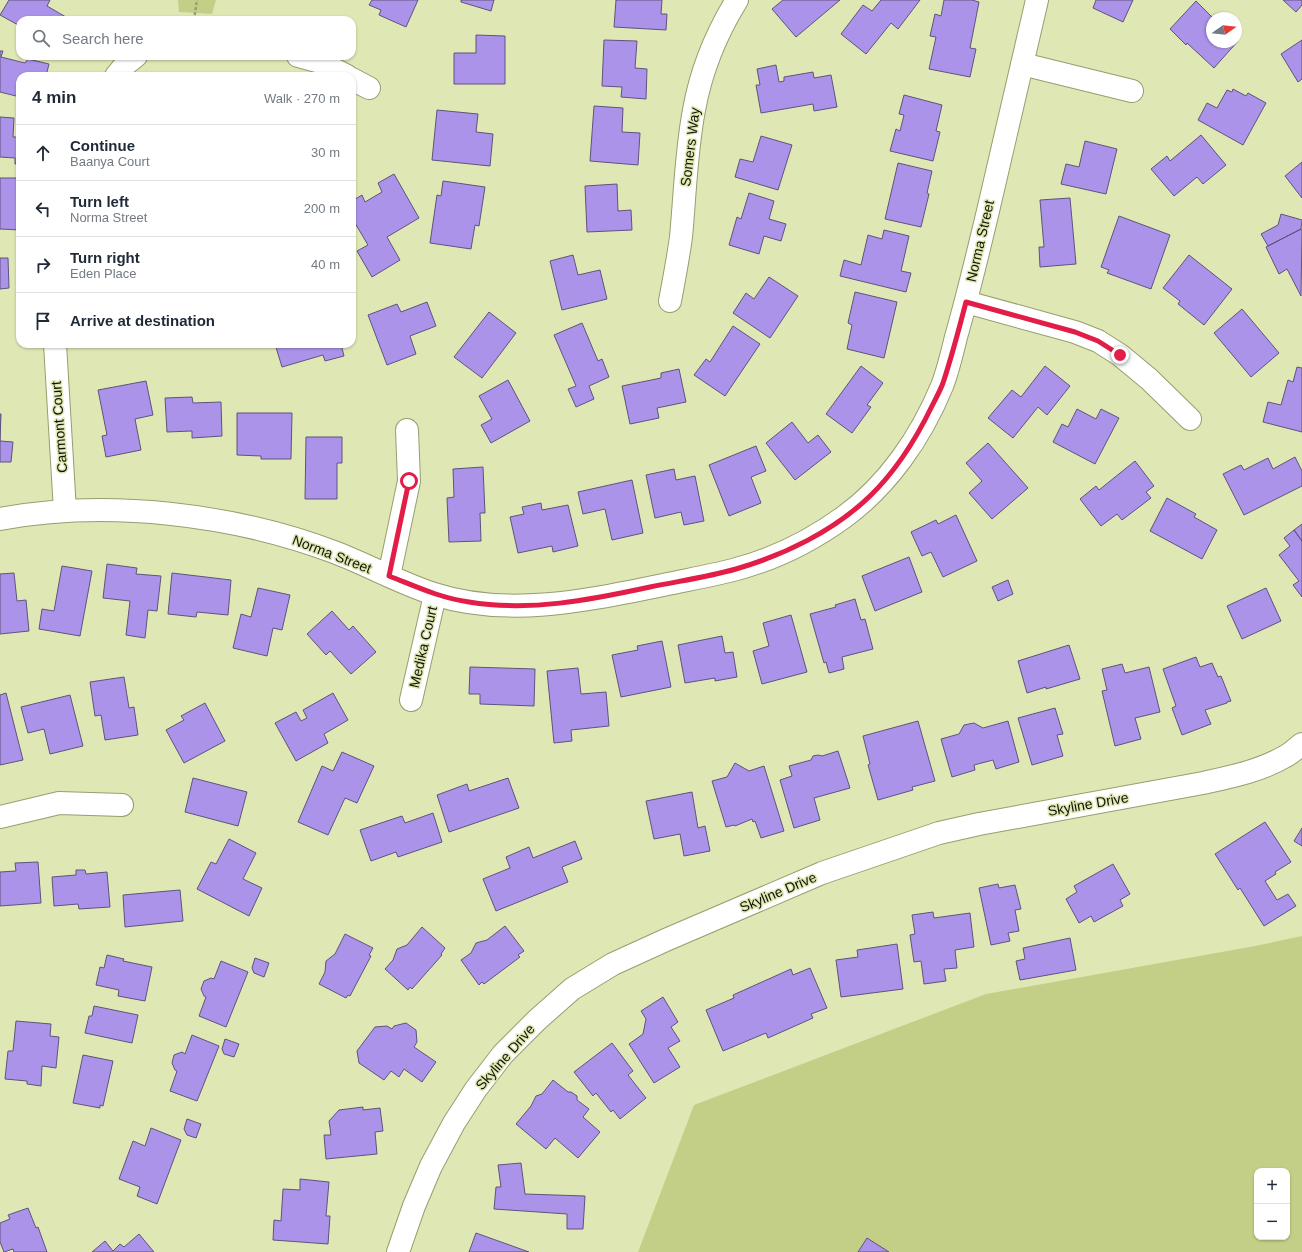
<!DOCTYPE html>
<meta charset="utf-8">
<style>
body{margin:0;font-family:Arial,sans-serif;background:#f2f2f3;color:#1f2937}
.controls{position:absolute;right:12px;bottom:12px;display:grid;overflow:hidden;border-radius:8px;box-shadow:0 1px 3px #0004}
.controls button{width:36px;height:36px;display:grid;place-items:center;padding:0;border:0;border-bottom:1px solid #e0e1e3;background:#fff;color:#1f2937;font:20px sans-serif}
.compass{position:absolute;left:1206px;top:12px;width:36px;height:36px;border-radius:50%;background:#fff;box-shadow:0 1px 3px #0004;rotate:76deg}
.stop{position:absolute;width:12px;height:12px;margin:-9px;border:3px solid #e11d48;border-radius:50%;background:#fff}
.stop.end{background:#e11d48;border-color:#fff;box-shadow:0 1px 4px #0008}
.list{margin:0;padding:0;list-style:none}
h2{display:flex;justify-content:space-between;align-items:center;height:52px;margin:0;padding:0 16px;font-size:17px}
h2 small{font-size:13px;font-weight:400;color:#747a83}
.list li{display:grid;grid-template-columns:26px 1fr auto;gap:12px;align-items:center;box-sizing:border-box;height:56px;padding:0 16px;border-top:1px solid #e0e1e3}
.list b{display:block;font-size:15px;white-space:nowrap}
.list p{margin:0;font-size:13px;white-space:nowrap;color:#747a83}
.list em{font-size:13px;font-style:normal;color:#747a83}
.icon{flex:none;width:22px;height:22px;fill:none;stroke:currentColor;stroke-width:2;stroke-linecap:round;stroke-linejoin:round}
.map{position:relative;flex:none;width:1302px;height:1252px;overflow:hidden}
.search{position:absolute;background:#fff;box-shadow:0 1px 3px #0004;left:16px;top:16px;width:340px;height:44px;display:flex;align-items:center;gap:10px;box-sizing:border-box;padding:0 14px;border-radius:12px;color:#747a83;font-size:15px}
.panel{position:absolute;background:#fff;box-shadow:0 1px 3px #0004;left:16px;top:72px;width:340px;height:276px;border-radius:12px}
.map>svg:first-child{display:block}
.green{fill:#c3cf87;fill-rule:evenodd}
.building{fill:#ab93e9;stroke:#5e537d}
.lines{fill:none;stroke-linecap:round;stroke-linejoin:round}
.minor-casing{stroke:#969e6e;stroke-width:24}
.path{stroke:#969d76;stroke-width:2.5;stroke-dasharray:3 2;stroke-linecap:butt}
.minor{stroke:#fff;stroke-width:22}
.route{stroke:#e11d48;stroke-width:5}
.labels{text-anchor:middle;dominant-baseline:central;stroke-width:3;stroke-linejoin:round;paint-order:stroke}
.street-label{font-size:14px;fill:#111403;stroke:#dfe8b5}
</style>
<div class="map">
<svg width="1302" height="1252" viewBox="0 0 1302 1252">
<rect width="100%" height="100%" fill="#dfe8b5"/>
<path class="green" d="M178,0h38l-4,14 -33,-2z
M1302,936v316h-664l56,-147 292,-111 269,-48zM1257,1171h30v66h-30z"/>
<path class="building" d="M9,0h41l-3,6 24,14h-51v6l-20,-11z
M372,0h46l-12,27 -27,-12 2,-5 -12,-5z
M461,0h33l-3,11 -30,-9z
M616,0h46l-1,14h6l-1,16 -52,-3z
M783,0h57l-44,37 -24,-28z
M881,0h39l-22,29 -7,-6 -25,31 -25,-20 22,-29 9,6z
M944,0h28l7,2 -9,46 6,1 -6,28 -41,-8 7,-32 -6,-1 5,-22 6,2z
M1096,0h37l-10,22 -30,-14z
M1283,0h19v5l-6,7z
M1196,1l17,17h-1v24h24v-2l2,1 -24,27 -27,-25 -1,2 -16,-16z
M476,35l29,1v48h-51v-31h22z
M604,40l33,1 -2,27 12,1 -1,30 -25,-2 1,-10 -20,-1z
M1302,40v39l-4,3 -17,-28z
M0,51h3l-2,6 24,6 3,-4 21,5 -3,12h-26v21l-20,-5z
M776,65l3,17 5,-1v-4l29,-5 1,6 17,-3 6,32 -23,4 -1,-7 -52,9 -5,-28h4l-3,-16z
M1233,89l13,7 2,-3 18,10 -23,42 -45,-25 9,-17 10,5 10,-18 5,2z
M904,95l38,10 -6,26 4,1 -7,29 -43,-10 6,-22 4,2 4,-16 -5,-1z
M594,106l29,2 -1,24 18,1 -2,32 -48,-4z
M437,110l41,4 -2,18 17,2 -3,32 -58,-6z
M0,117l14,1 -1,19h7v27h-5v-6l-15,-1z
M1201,135l25,30 -23,19 -6,-7 -23,19 -23,-27 16,-13 3,5z
M761,136l31,9 -14,45 -43,-13 5,-18 13,3z
M1085,141l32,8 -11,45 -45,-10 5,-20 13,3z
M1302,162v36l-17,-22z
M898,163l34,8 -5,22 2,1 -8,33 -36,-8z
M394,174l25,44 -32,19 13,23 -28,17 -15,-26 11,-6 -16,-27v-17l10,-6 3,7 17,-10 -4,-9z
M0,178h20v52l-20,-1z
M443,181l42,6 -6,39 -4,-1 -4,24 -41,-6 7,-48 4,1z
M617,184l1,27 13,-1 1,20 -45,2 -2,-46z
M749,193l25,8 -5,18 17,5 -5,17 -17,-5 -5,18 -30,-9 8,-28 4,2z
M1070,198l6,66 -36,3 -1,-20h5l-4,-47z
M1281,214l21,6 -1,9 -33,17 -7,-12 17,-9z
M1119,216l51,19 -19,54 -44,-16 2,-3 -8,-3z
M1301,229l1,2 -1,65 -14,-27 -8,5 -13,-27z
M884,230l25,6 -8,35 10,2 -5,19 -66,-16 4,-16 17,5 7,-30 14,4z
M573,255l5,20 22,-5 7,29 -45,11 -12,-49z
M1189,255l43,34 -28,36 -26,-21 2,-3 -17,-13z
M0,258h8l1,30 -9,1z
M769,277l29,19 -28,42 -37,-25 13,-20 8,6z
M855,292l42,10 -13,56 -37,-9 5,-24 -4,-2z
M427,302l9,24 -26,10 6,18 -29,11 -19,-50 29,-11 4,8z
M1242,309l37,44 -28,24 -37,-44z
M489,312l27,21 -34,45 -28,-21z
M582,323l16,38 4,-2 7,18 -20,9 5,13 -18,8 -8,-18 8,-3 -22,-51z
M733,326l27,18 -35,52 -31,-21 12,-16 4,3z
M275,344h66l3,12 -19,5 -2,-6 -41,12z
M861,366l22,17 -16,22 4,2 -19,26 -26,-19z
M1045,366l25,20 -23,29 -9,-8 -25,31 -25,-20 24,-28 9,7z
M1297,367l5,1v64l-39,-10 5,-20 13,3 7,-25 5,2z
M679,369l7,33 -29,6 2,10 -29,6 -8,-38 39,-8v-5z
M508,380l22,41 -39,22 -10,-18 11,-6 -13,-23z
M146,381l7,34 -18,4 6,31 -35,7 -4,-21 5,-1 -9,-45z
M192,397l1,6 28,-1 1,34 -30,2v-7l-25,1 -2,-34z
M1077,409l19,10 5,-10 18,9 -24,46 -42,-22 9,-18 6,3z
M237,413h55l-1,46h-30v-3l-24,-1z
M0,414h1l-1,27 13,1 -2,20h-11z
M792,422l16,21 10,-8 13,17 -36,28 -29,-37z
M306,437h36v26h-5v36h-32z
M988,443l40,45 -36,31 -23,-26 13,-12 -16,-18z
M756,446l10,25 -15,6 10,26 -32,13 -20,-51z
M1295,457l7,14v15l-58,29 -21,-41 18,-9 3,5 24,-12 5,11z
M1135,461l19,25 -8,6 5,6 -29,22 -5,-6 -16,12 -21,-27 16,-13 3,4z
M483,467l2,46h-5l1,28 -32,1 -2,-44 7,-1 -1,-28z
M674,469l2,11 19,-4 9,45 -20,4 -3,-13 -26,6 -9,-43z
M632,480l11,53 -31,7 -7,-31 -22,5 -5,-22z
M1167,498l29,16 -2,3 23,13 -15,29 -52,-28z
M541,503l1,7 26,-5 10,41 -25,6 -1,-6 -34,7 -8,-36 14,-3 -2,-7z
M956,515l21,46 -34,16 -12,-25 -9,4 -11,-24 25,-12 2,4z
M1302,524v17l-8,-11z
M1294,530l8,11v56l-9,-12 6,-4 -20,-26 11,-9 -6,-8z
M909,557l13,35 -47,19 -13,-35z
M107,564l30,4 -1,6 25,2 -4,35 -9,-1 -3,28 -19,-3 4,-34 -27,-3z
M62,566l30,5 -12,65 -41,-7 3,-20 12,2z
M14,573l3,28 9,-1 3,31 -29,3v-60z
M172,573l59,7 -3,35 -31,-3 -1,5 -28,-3z
M1008,580l5,14 -15,7 -6,-14z
M258,588l32,7 -8,35 -9,-2 -6,28 -34,-8 8,-34 10,3z
M1266,588l15,33 -39,18 -15,-33z
M855,599l6,21 4,-1 8,30 -31,8 2,12 -15,4 -3,-11 -2,1 -14,-49 26,-7 -1,-2z
M332,611l17,19 4,-4 23,26 -25,22 -21,-23 -4,4 -19,-21z
M791,615l16,57 -45,12 -9,-33 16,-5 -6,-23z
M722,636l3,17 8,-1 4,25 -22,4v-3l-30,5 -7,-38z
M662,641l9,46 -50,10 -9,-42 26,-5 -1,-4z
M1069,645l11,34 -34,10v-2l-19,6 -9,-32z
M1196,657l4,10 12,-4 6,14 3,-1 10,25 -4,1v1l-22,7 6,14 -29,11 -10,-27 4,-2 -13,-37z
M1122,664l3,9 24,-6 11,45 -25,6 6,21 -26,7 -13,-55 5,-1 -5,-21z
M470,667l65,2 -1,37 -54,-2v-10h-11z
M578,668l3,26 25,-2 3,34 -38,4 1,11 -18,2 -7,-72z
M124,677l5,31 5,-1 4,28 -33,5 -4,-25 -6,1 -5,-34z
M6,693l17,67 -23,5v-70z
M333,693l15,27 -24,14 4,9 -32,18 -21,-38 21,-11 5,9 6,-3 -4,-8z
M70,695l13,51 -33,8 -6,-25 -16,4 -7,-26z
M205,703l20,38 -41,22 -18,-33 18,-10 -3,-4z
M1055,708l8,26 -6,1 6,21 -31,9 -14,-47z
M918,721l17,60 -23,6 1,3 -35,10 -10,-35 2,-1 -7,-28z
M1008,721l11,41 -23,7 -3,-9 -19,5 1,5 -23,7 -11,-38 18,-5 5,-9 10,-2 9,5z
M838,751l12,37 -36,10 6,22 -26,8 -14,-48 12,-4 -3,-10 22,-6 2,-4 5,-1 4,1z
M342,752l32,14 -17,37 -12,-5 -17,37 -30,-13 24,-56 11,5z
M735,763l14,8 15,-5 20,65 -23,7 -6,-17 -2,1 -1,-3 -17,7 -1,-1 -8,2 -14,-46 15,-4z
M193,778l54,14 -9,34 -53,-14z
M508,778l11,30 -70,24 -12,-37 30,-11 2,7z
M692,792l6,36 7,-2 5,25 -26,5 -4,-22 -26,5 -8,-38z
M433,813l9,29 -44,15 -2,-5 -25,9 -11,-31 42,-14 3,7z
M1265,822l26,40 -16,10 1,2 -11,7 12,19 11,-6 8,12 -32,20 -24,-38 -2,2 -23,-36z
M1302,828v18l-8,-5z
M229,839l27,14 -13,26 19,9 -13,28 -52,-27 14,-27 5,2z
M575,841l7,18 -20,8 6,15 -72,29 -13,-32 27,-11 -4,-11 23,-10 4,11z
M38,862l3,41 -41,3v-34l16,-1 -1,-8z
M1113,864l17,30 -10,6 3,6 -29,16 -3,-6 -12,7 -13,-24 11,-7 -3,-6z
M76,870h9l1,4 21,-2 3,35 -31,2 -1,-5 -24,2 -2,-29 24,-2z
M998,884l1,4 16,-3 6,24 -6,1 4,21 -11,2 2,8 -19,4 -12,-57z
M180,890l3,31 -58,6 -2,-32z
M933,912l1,6 36,-5 4,34 -19,3 2,18 -13,1 2,12 -22,3 -3,-23 -7,1 -4,-27 5,-1 -3,-19z
M505,926l19,25 -6,4 2,2 -36,27 -2,-2 -3,3 -18,-25 10,-7 5,-10 11,-3z
M422,927l23,21 -4,6 1,1 -30,34 -2,-2 -2,3 -23,-21 8,-9 4,-11 10,-4z
M345,934l28,14 -4,7 2,1 -21,40 -2,-1 -2,3 -27,-14 6,-12 1,-11 9,-7z
M1070,938l6,32 -56,10 -4,-19 9,-2 -2,-11z
M897,944l6,45 -62,8 -5,-37 22,-3 -1,-7z
M107,955l17,4 -1,2 29,6 -7,34 -27,-5 1,-6 -23,-5 4,-18 4,1z
M255,958l14,5 -5,14 -10,-4 -2,-5z
M221,961l27,11 -22,55 -27,-11 7,-19 -2,-1 -3,-7 3,-8 7,-3 3,1z
M810,968l17,40 -16,6 2,4 -45,20 -2,-5 -43,18 -17,-41 28,-12 -1,-3 58,-26 2,6z
M663,997l15,25 -7,5 9,14 -12,7 12,19 -26,16 -25,-39 14,-10 3,-15 -5,-8z
M94,1006l44,9 -6,28 -47,-10 4,-17h3z
M16,1021l35,3 -1,12 9,1 -3,31 -14,-2 -1,20 -14,-2v-3l-22,-2 3,-28h5z
M406,1023l10,7 1,12 -3,5 22,15 -14,20 -18,-13 -5,8 -8,-6 -7,9 -25,-17 -2,-12 18,-24 12,-1 5,3 2,-3z
M192,1035l27,11 -22,55 -27,-10 7,-20 -2,-1 -3,-7 2,-8 8,-3 3,2z
M225,1039l14,5 -5,13 -10,-3 -2,-5z
M612,1043l21,28 -5,4 18,23 -26,21 -7,-9 -2,2 -15,-19 -3,3 -19,-24z
M83,1055l30,6 -10,45 -3,-1v3l-27,-5z
M553,1080l15,12h3l6,4v4l12,9 -6,8 17,15 -22,26 -23,-20 -9,11 -30,-25 15,-18 5,-10 6,-2z
M363,1107v3l17,-2 3,23 -8,1 2,22 -51,5 -2,-24h7l-2,-14 10,-11z
M187,1119l14,5 -5,14 -9,-3 -3,-6z
M151,1128l30,12 -24,64 -20,-8 3,-9 -21,-8 14,-38 12,5z
M521,1163l4,31 60,2 -2,33h-16v-15l-73,-5 2,-22h5l-3,-22z
M300,1179l29,3 -3,34h4l-2,28 -55,-4 1,-20 7,1 2,-32 17,1z
M28,1208l8,20 2,-1 9,25h-33l-1,-3 -9,3 -4,-10v-19l10,-4 -2,-4z
M476,1233l53,19h-60z
M139,1234l15,18h-62l13,-11 8,10 7,-7 4,3z
M867,1238l22,14h-31z"/>
<g class="lines">
<defs>
<path id="minor" d="M298,56l22,6 27,14
M1022,64l110,27
M116,76l10,-12 10,-8
M352,79l17,9
M670,301c4,-21 8,-42 11,-64 4,-42 5,-85 13,-127 7,-39 22,-76 43,-110
M966,302l109,30 23,9 22,14 29,24 41,40
M55,344l10,167
M0,519c107,-20 233,-5 334,33 34,13 66,31 100,42 74,24 155,6 229,-9 23,-5 47,-9 70,-15 39,-10 78,-29 111,-53 44,-32 77,-80 98,-131 6,-15 10,-33 14,-49 12,-42 22,-84 32,-126 16,-70 33,-141 49,-211
M389,576l20,-95 -2,-51
M411,700l24,-105
M0,817l59,-14 63,2
M398,1252l16,-46 17,-40 23,-43 22,-34 27,-35 34,-34 35,-31 41,-25 55,-25 154,-66 117,-40 40,-9 224,-41c27,-6 57,-12 81,-26 7,-3 12,-9 18,-13"/>
</defs>
<use href="#minor" class="minor-casing"/>
<path class="path" d="M194,20l3,-20"/>
<use href="#minor" class="minor"/>
</g>
<g class="lines">
<path class="route" d="M409,481l-20,95c26,10 51,22 80,26 61,10 121,-2 181,-15 29,-6 58,-10 86,-18 48,-14 98,-38 134,-73 27,-26 46,-57 62,-90 4,-8 8,-15 11,-23 9,-27 16,-54 23,-81l109,30 23,9 22,14"/>
</g>
<g class="labels">
<g class="street-label">
<text transform="translate(690 147) rotate(-83)">Somers Way</text>
<text transform="translate(980 241) rotate(-77)">Norma Street</text>
<text transform="translate(59 427) rotate(-94)">Carmont Court</text>
<text transform="translate(332 554) rotate(21)">Norma Street</text>
<text transform="translate(423 647) rotate(-77)">Medika Court</text>
<text transform="translate(1088 804) rotate(-10)">Skyline Drive</text>
<text transform="translate(778 892) rotate(-23)">Skyline Drive</text>
<text transform="translate(505 1057) rotate(-49)">Skyline Drive</text>
</g>
</g>
</svg>
<div class="controls">
<button>+</button>
<button>−</button>
</div>
<svg class="compass" viewBox="-18 -18 36 36"><path d="M0-13l5 13h-10z" fill="#e53935"/><path d="M0 13l5-13h-10z" fill="#747a83"/></svg>
<div class="stop" style="left:409px;top:481px"></div>
<div class="stop end" style="left:1120px;top:355px"></div>
<div class="search"><svg class="icon" aria-label="search" viewBox="0 0 24 24"><circle cx="10" cy="10" r="6"/><path d="M15 15l6 6"/></svg>Search here</div>
<section class="panel">
<h2>4 min<small>Walk · 270 m</small></h2>
<ul class="list">
<li><svg class="icon" aria-label="ahead" viewBox="0 0 24 24"><path d="M12 20V5M6 11l6-6 6 6"/></svg><div><b>Continue</b><p>Baanya Court</p></div><em>30 m</em></li>
<li><svg class="icon" aria-label="left" viewBox="0 0 24 24"><path d="M17 20v-9H6M10 6l-5 5 5 5"/></svg><div><b>Turn left</b><p>Norma Street</p></div><em>200 m</em></li>
<li><svg class="icon" aria-label="right" viewBox="0 0 24 24"><path d="M7 20v-9h11M14 6l5 5-5 5"/></svg><div><b>Turn right</b><p>Eden Place</p></div><em>40 m</em></li>
<li><svg class="icon" aria-label="arrive" viewBox="0 0 24 24"><path d="M6 21V4h12l-3 4 3 4H6"/></svg><div><b>Arrive at destination</b></div></li>
</ul>
</section>
</div>
